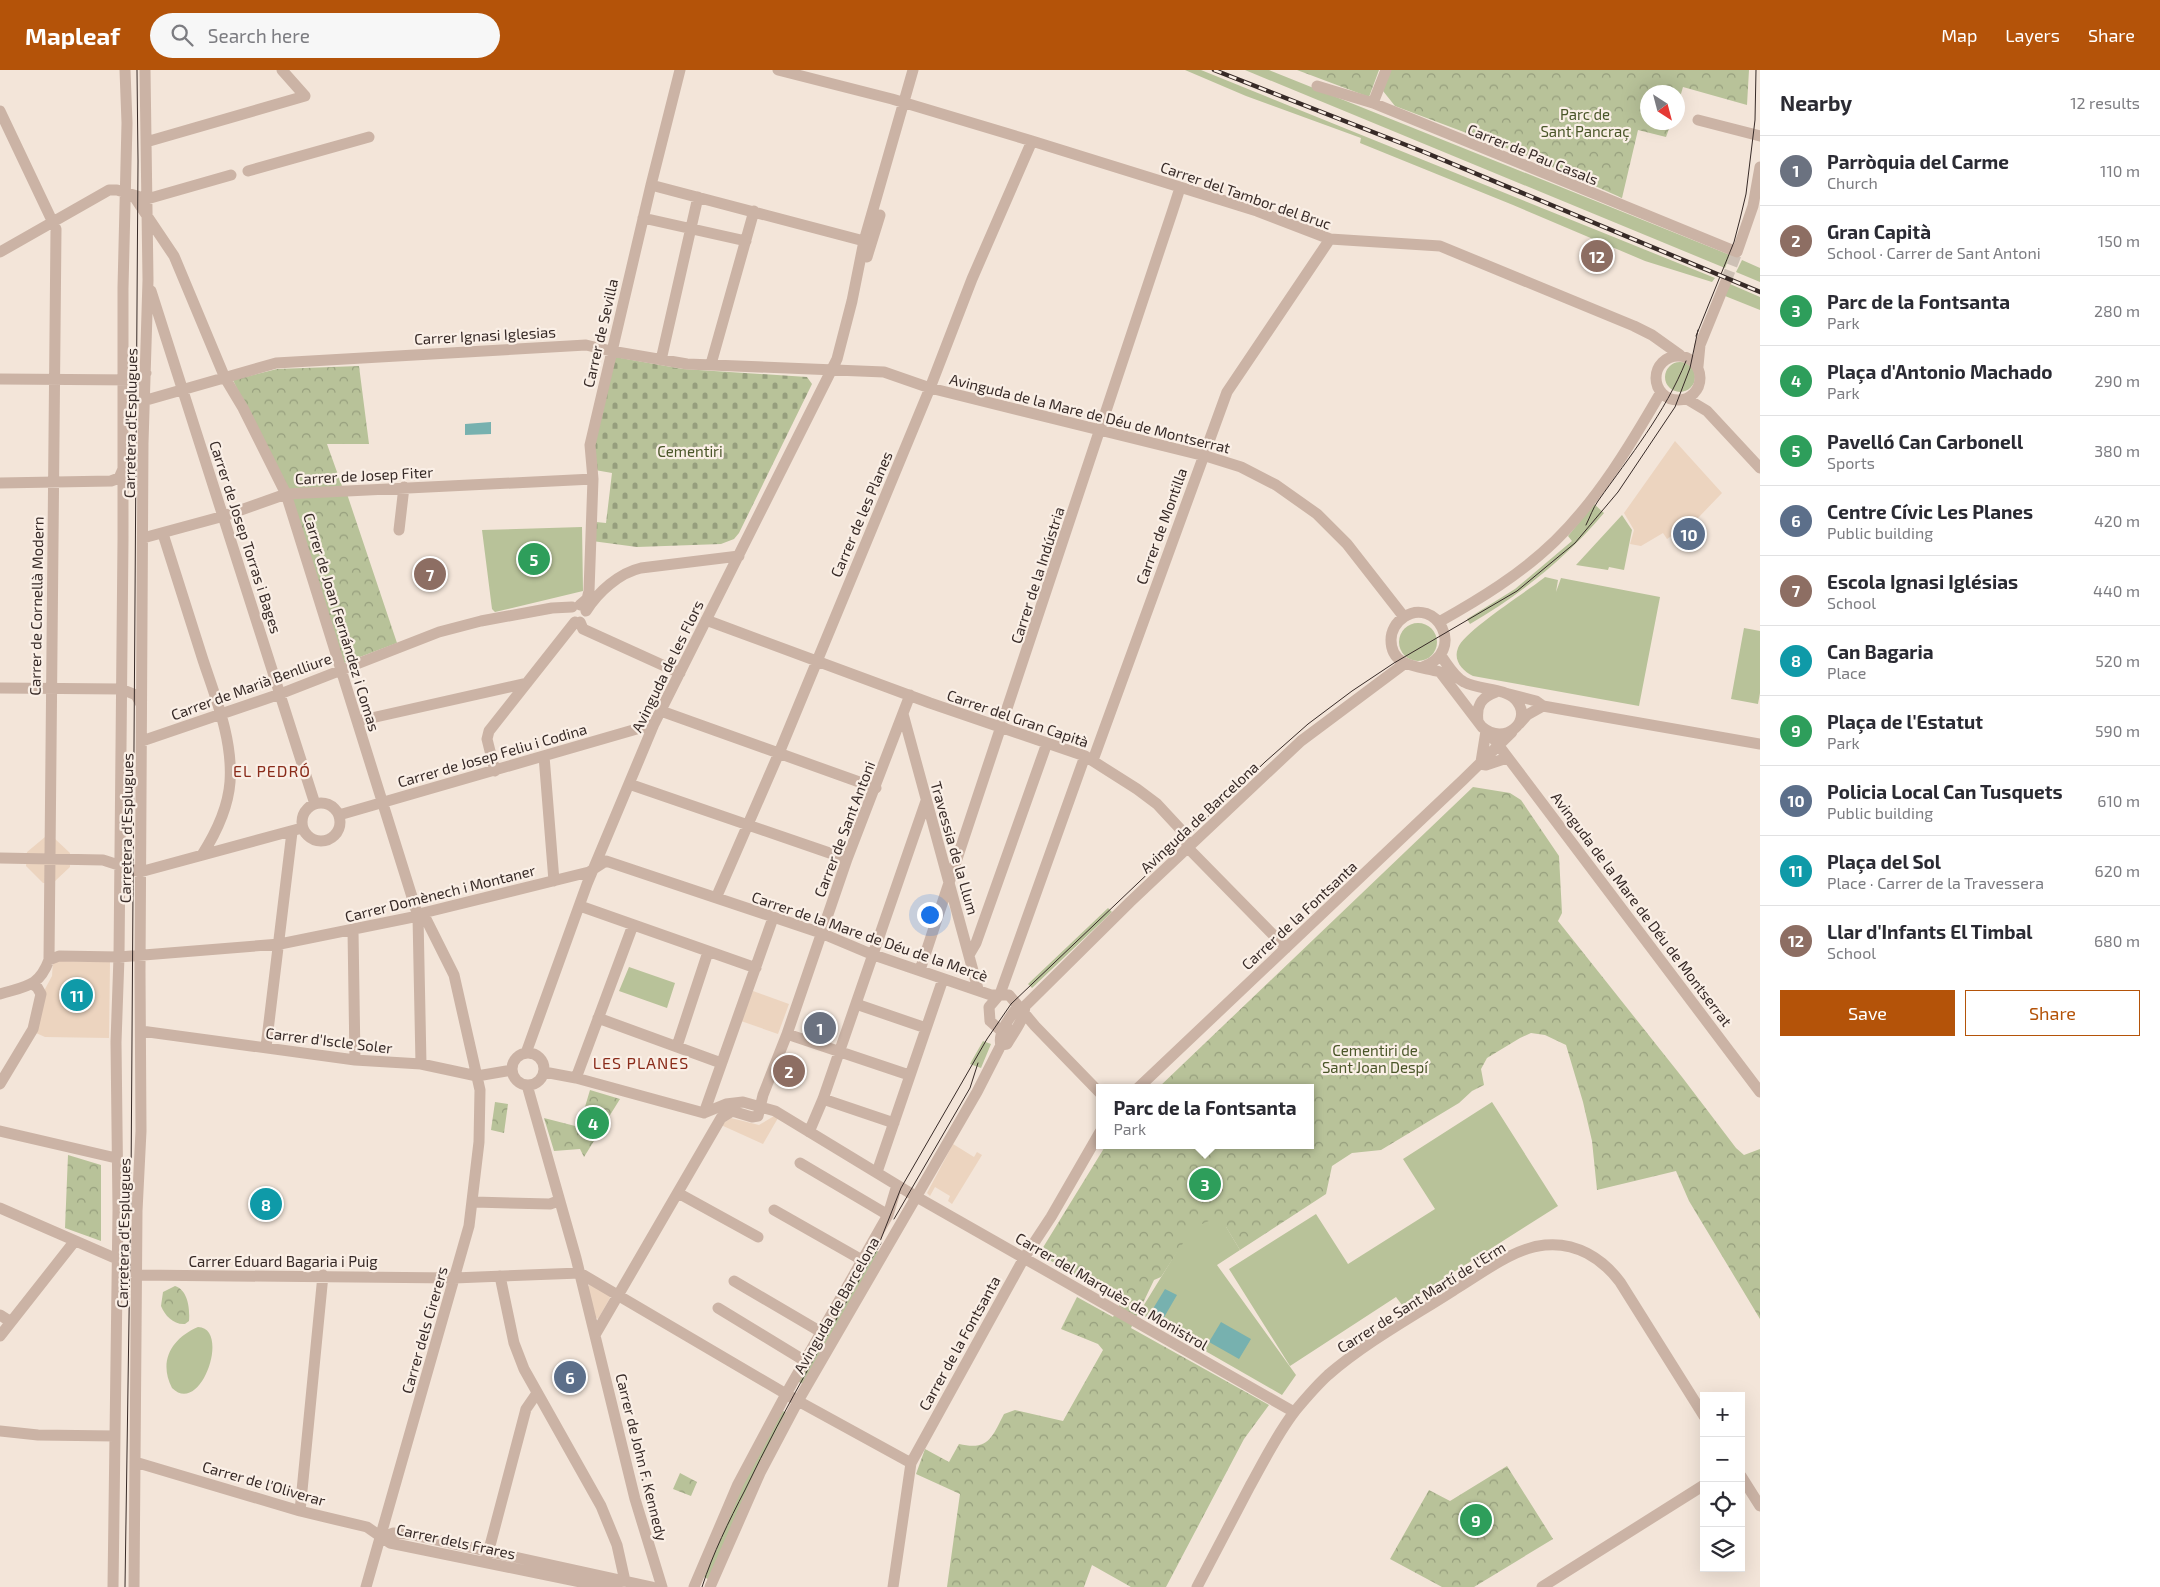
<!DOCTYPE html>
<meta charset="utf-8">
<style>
body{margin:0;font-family:"Exo 2",sans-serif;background:#f7f7f7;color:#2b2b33}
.controls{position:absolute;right:15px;bottom:15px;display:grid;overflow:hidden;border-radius:0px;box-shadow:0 5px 20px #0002}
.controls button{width:45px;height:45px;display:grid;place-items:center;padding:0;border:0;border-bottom:1px solid #e1e1e2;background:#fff;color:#2b2b33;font:25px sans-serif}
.compass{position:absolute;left:1640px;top:15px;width:45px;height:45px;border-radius:50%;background:#fff;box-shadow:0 5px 20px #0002;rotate:144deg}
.you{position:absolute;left:929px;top:844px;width:18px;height:18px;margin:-12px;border:4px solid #fff;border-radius:50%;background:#1a73e8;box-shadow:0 0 0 8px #1a73e833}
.badge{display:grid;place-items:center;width:32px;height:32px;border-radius:50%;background:#b45309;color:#fff;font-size:16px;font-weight:700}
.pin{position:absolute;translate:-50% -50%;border:2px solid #fff;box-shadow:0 1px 5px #0006}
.popup{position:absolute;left:1096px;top:1014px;width:218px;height:65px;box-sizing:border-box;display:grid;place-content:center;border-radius:0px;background:#fff;filter:drop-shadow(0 1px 4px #0005);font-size:16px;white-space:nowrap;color:#7c7c81}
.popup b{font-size:19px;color:#2b2b33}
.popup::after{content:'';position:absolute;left:50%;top:100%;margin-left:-10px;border:10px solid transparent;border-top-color:#fff}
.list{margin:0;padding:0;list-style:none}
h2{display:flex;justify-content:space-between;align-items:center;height:65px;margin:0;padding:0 20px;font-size:21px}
h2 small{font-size:16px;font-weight:400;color:#7c7c81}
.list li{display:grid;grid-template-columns:32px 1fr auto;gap:15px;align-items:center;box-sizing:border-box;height:70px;padding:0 20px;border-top:1px solid #e1e1e2}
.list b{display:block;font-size:19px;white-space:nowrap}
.list p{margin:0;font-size:16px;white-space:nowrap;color:#7c7c81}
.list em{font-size:16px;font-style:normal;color:#7c7c81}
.actions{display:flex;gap:10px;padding:15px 20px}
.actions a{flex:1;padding:11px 0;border:1px solid #b45309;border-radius:0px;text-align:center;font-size:18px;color:#b45309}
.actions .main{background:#b45309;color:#fff}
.icon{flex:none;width:28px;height:28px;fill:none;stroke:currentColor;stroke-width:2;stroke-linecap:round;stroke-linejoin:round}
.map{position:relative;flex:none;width:1760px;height:1517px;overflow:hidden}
header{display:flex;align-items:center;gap:30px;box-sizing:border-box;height:70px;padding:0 25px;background:#b45309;color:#fff}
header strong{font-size:24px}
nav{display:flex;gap:28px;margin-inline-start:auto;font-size:18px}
.search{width:350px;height:45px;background:#f7f7f7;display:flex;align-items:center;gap:12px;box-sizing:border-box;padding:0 18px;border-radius:28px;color:#7c7c81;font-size:19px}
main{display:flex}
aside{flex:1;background:#fff}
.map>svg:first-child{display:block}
.grass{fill:#b8c299}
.cemetery{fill:url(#cemetery-stones)}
.park{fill:url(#park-crowns)}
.plaza{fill:#ecd4bf}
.water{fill:#77b1af}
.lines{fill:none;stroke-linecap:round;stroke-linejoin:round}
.minor-tunnel{stroke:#cdc0b5;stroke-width:11;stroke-dasharray:11 5.5;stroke-linecap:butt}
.minor{stroke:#cbb3a5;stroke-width:11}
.tram{stroke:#372a27;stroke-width:1}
.rail-casing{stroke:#372a27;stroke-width:4.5}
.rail{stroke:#faefe6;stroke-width:2.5;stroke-dasharray:8;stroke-linecap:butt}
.labels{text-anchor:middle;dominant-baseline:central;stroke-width:4.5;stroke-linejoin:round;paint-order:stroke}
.park-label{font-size:15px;fill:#4a5629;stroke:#faefe6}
.street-label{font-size:15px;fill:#372a27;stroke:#faefe6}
.neighbourhood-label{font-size:16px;letter-spacing:1px;fill:#8a2c1b;stroke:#faefe6}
</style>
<header>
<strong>Mapleaf</strong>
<div class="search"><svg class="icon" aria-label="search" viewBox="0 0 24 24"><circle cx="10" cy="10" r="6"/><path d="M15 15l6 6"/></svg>Search here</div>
<nav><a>Map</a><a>Layers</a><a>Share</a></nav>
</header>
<main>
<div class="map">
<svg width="1760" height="1517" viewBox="0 0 1760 1517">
<defs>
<pattern id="cemetery-stones" width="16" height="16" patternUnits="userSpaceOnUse" patternTransform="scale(1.25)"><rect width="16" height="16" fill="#b8c299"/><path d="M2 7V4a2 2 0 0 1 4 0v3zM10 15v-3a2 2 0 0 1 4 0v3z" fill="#969e7d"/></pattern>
<pattern id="park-crowns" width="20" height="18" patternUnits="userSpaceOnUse" patternTransform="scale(1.25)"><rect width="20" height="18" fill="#b8c299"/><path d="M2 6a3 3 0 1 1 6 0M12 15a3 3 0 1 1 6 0" fill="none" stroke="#969e7d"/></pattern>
</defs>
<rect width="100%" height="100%" fill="#f3e5d9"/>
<path class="grass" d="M1185,0h16l514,208 -3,4 -67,-21 -132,-56 -153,-62 1,-5 -115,-42z
M1245,0h24l461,185 -5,13z
M1742,190l18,8v14l-24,-10z
M1730,214l30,13v13l-35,-14z
M1665 307a15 15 0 1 1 30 0a15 15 0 1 1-30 0Z
M1594,434l10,9c-38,45 -83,81 -134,111l-3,-5 48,-30 57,-48 -4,-5z
M1622,445l10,15 -8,40 -15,-3 -1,3 -32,-5z
M582,457l1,64 -88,21 -3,-3 -10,-79z
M1545,507l13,3 -2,12 5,-14 99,19 -21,109 -166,-30c-11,-5 -20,-16 -15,-28 6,-17 70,-57 87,-71z
M1399 572a19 19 0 1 1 38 0a19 19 0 1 1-38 0Z
M1744,558l16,3v62l-2,11 -27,-5z
M1108,838l4,4 -80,76 -4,-4z
M629,897l46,16 -8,25 -48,-17z
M983,971l8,3 -10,24 -11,-4z
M1492,1032l66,104 -156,99 -6,-8 -106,69 -61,-97 87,-55 32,50 87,-55 -32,-50z
M1214,1147l11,8 15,25 -23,15 79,110 -14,20 -143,-82 53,-86z
M873,1179l6,3 -76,132 -6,-3z
M198,1257c33,1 3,90 -26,61 -14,-27 0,-50 26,-61z
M781,1340l6,3 -79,166 -6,-3 35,-80z"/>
<path class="cemetery" d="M615,287l68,12 124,8 5,7 -73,149 -5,6 -13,5 -84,3 -45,-6 4,-19 10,1 6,-50 -17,-3v-33z"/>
<path class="park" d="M1297,0h82l-10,27z
M1389,0h360l-2,35 -64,-18 -5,17v-12h-30v30l23,1 -5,14 -28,-7 -16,68 -92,-41 -135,-51 -12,-15z
M359,296l10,78h-42l15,42 -57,6 -52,-112 44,-11z
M346,421l51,152 -53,20 -53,-165z
M1473,717l37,6 11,7 38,56 3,57 -4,8 124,156 54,71 8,7 16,-6v170l-71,-118 -13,-30 -79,19 -5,-49 -9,-39 -17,-57 -21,-10 -14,-2 -11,5 -33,20 -6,11 3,16 -12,6 -13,12 -78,47 -29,3 -20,13 -6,28 -86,56 -14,-23h-11l-4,-7 -18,8 -32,49 -7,3 -23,48 138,77 -25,34 -78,148h-35l-39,-22 -8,22h-137l13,-93 -44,-20 9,-25 24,13 10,-18c30,7 33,-7 45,-30l11,-4 48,11 40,-71 -5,-6 -37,-15 16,-32 36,20 8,-15 -82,-48 67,-109h204v-57h-152z
M590,1020l30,9 -36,58 -4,-8 -26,2 -10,-33 35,9z
M495,1032l13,2 -4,29 -13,-3z
M68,1085l33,10v76l-36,-13z
M175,1216c13,4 15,23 14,35l-4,3c-11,1 -20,-8 -24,-18l2,-14z
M1507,1396l46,73 -79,48h-32l-52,-28 39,-69 21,11z
M680,1403l17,9 -6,14 -18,-7z"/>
<path class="plaza" d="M1675,371l47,52 -24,25 -31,21 -4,-6 -22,13 -11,-2 4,-14 -10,-17z
M45,767h8l17,16v14l-16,15 -11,1 -17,-17 1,-14z
M53,891l57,1 -1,76 -64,-1 -9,-4 9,-44 7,-13z
M753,921l36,13 -11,30 -37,-13z
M774,1046l4,2 -15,26 -42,-19 10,-7 28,7z
M953,1074l21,13 3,-5 5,3 -30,49 -4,-3 2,-5 -15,-9 -5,9 -3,-3z
M590,1214l21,12 -13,23 -4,-3 -8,-27z"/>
<path class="water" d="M491,352v12l-26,1v-11z
M1165,1219l12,6 -14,24 -12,-7z
M1221,1252l30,17 -12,20 -30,-17z"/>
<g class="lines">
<path class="minor-tunnel" d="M1726,211l11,-29"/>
<path class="minor" d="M778,0l114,29 140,42 225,70 73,28 110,7 194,80 18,9 28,20
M1317,16l56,17 364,149 16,-46 7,-39
M1373,33l13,-33
M0,41l56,118 -7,731c-10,27 -23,26 -49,34
M1698,50l62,16
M146,72l159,-46 -23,-26
M248,101l121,-34
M651,115l213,56
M133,125l41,61 51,122 18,30 43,86 6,19 126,403 3,148
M643,148l103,23
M0,182l109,-62h8l30,9 84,-24
M867,187l13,-42
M151,221l164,513
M1656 308a22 22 0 1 1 44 0a22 22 0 1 1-44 0Z
M661,290l37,-163
M711,294l43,-153
M1698,296l2,-21 26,-64
M0,309l137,1 6,-3 3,-4
M1687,329l20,12 53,57
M123,339l13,-6 140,-40 310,-18 25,6 76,13 197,8 46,16 279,69 32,10 35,18 41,29 30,30 57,73
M0,413l111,-2 8,-3 4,-9
M399,460l5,-43
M163,464c13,42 27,84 40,126 13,39 30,80 27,122 -2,27 -14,51 -28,73
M143,468l81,-22 62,-22 307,-15
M580,535l7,-6 2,-8 4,-112 -3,-34 61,-260 29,-115
M586,541c12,-19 33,-38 55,-43l98,-12
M706,550l224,83 155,53 52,33 20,15 26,28 5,16 98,100
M580,552l3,7 97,44
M1439,552c41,-23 82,-48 116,-81 43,-42 76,-97 106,-149
M1423,597c45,-17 12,-71 -19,-50 -8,5 -13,14 -13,23 0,28 29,26 49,32l42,55c23,20 53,-7 33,-28 -10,-11 -36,-9 -51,-17 -10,-5 -16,-17 -23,-26
M0,618l121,1 15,6 5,9
M1509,624l27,7 7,5 217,38
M661,641l215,77
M903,644l75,275
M358,651l169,-38
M1478,651c-2,-15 3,-24 18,-29
M1519,654l8,-9 16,-9
M1490,664l270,358
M142,671l138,-47 159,-62 42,-11 71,-13 20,-1
M544,686l10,125
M1093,690l134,-368 103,-153
M1481,692l5,-31
M1480,694l6,1 21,-7
M495,701l-8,-32 2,-8 86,-109
M629,714l218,75
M302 752a19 19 0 1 1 38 0a19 19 0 1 1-38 0Z
M339,745l315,-91
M0,788l103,2 37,12 162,-44
M716,828l63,-145 151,-365 42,-109 60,-138
M580,836l176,62
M353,860l2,130
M969,885l7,-12 71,-200
M49,890l10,-4 60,1 161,-13 138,-28 5,-3 166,-41 17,-11 215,72 50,21 120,41h18l26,31 65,67
M920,900c87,-261 175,-521 260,-782
M856,934l70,24
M598,948l123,45
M1011,960l-12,-1 -9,-8 -1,-14 11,-13 85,-238
M141,961l214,29 66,4 56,12 35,-6
M787,964l122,41
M1001,975l6,-1c7,-12 17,-24 18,-38l105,-104 171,-161 103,-77
M677,976l31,-94
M266,977l26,-215
M526,983l61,-169 67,-160 183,-365 15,-58 12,-60 49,-171
M512 999a16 16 0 1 1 32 0a16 16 0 1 1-32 0Z
M544,1002l32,6 128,35
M576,1008l57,-153
M0,1014l33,-55 8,-35 -4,-7 -5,-3
M527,1015l49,173 59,241 27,88
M1138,1018l325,-308 49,-48
M823,1029l71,24
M704,1043l22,-9 17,-2 32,9 140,85 379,216
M704,1043l69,-195
M0,1061l116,27
M809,1062l14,-33 103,-298
M800,1093l88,52
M877,1102l66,-193
M678,1123l80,44
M474,1132l76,2 8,-3
M0,1138l117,51 20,16 317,3 126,-5
M774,1140l88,50
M580,1203l218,128 113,62
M500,1206l14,67 10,26 77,137 16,39 8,36
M734,1211l87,51
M718,1238l87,53
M0,1245l11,7
M595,1265l126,-217 11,-7 20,6 6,-1 5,-21 24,-61 60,-175 63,-164
M0,1266l74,-94
M0,1361l38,4 77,1
M135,1392l165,49 67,16 23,16 205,42 30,-4
M1741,1406l19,30
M300,1441l23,-236
M381,1468l12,-5 16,1 243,53
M487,1487l39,-148 11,-16
M113,1517l5,-377 -2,-168 3,-85 4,-418v-251l4,-165 -2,-53
M134,1517l3,-376 4,-80 -1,-159 3,-529 5,-163 -3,-210
M366,1517l103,-361 10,-84 1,-52 -26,-115 -31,-62
M694,1517l44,-103 48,-90 102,-179 9,-30
M710,1517l50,-114 38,-72 179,-309 24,-47c-4,-12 10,-29 17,-39
M893,1517l18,-124 113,-205 27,-41 49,-85
M1197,1517c18,-34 35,-67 53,-101 14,-25 27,-52 45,-75 10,-12 21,-25 33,-36 38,-33 84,-58 126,-85 27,-16 59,-42 91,-45 31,-3 57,13 75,37l84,134
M1542,1517l162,-102"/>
<path class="tram" d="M1696,266l38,-94 6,-23 6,-25 9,-74 1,-50
M1586,455c4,-8 7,-17 12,-24 32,-45 67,-88 88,-140
M894,1149l76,-131 8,-25
M877,1179l24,-61 86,-149 24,-35 254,-242 43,-38 44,-33 42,-28 123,-72 58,-48 43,-51 57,-85 15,-39 8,-38
M125,1517l6,-403 7,-1023 -1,-91
M702,1517c11,-34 27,-66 43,-97 41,-85 88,-166 136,-247"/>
<defs>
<path id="rail" d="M1214,0l210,82 336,140"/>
</defs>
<use href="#rail" class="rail-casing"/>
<use href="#rail" class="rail"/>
</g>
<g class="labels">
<g class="park-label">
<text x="1585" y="44">Parc de<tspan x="1585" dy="17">Sant Pancraç</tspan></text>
<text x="690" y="381">Cementiri</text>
<text x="1375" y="980">Cementiri de<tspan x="1375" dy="17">Sant Joan Despí</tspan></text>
</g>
<g class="street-label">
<text transform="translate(1533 84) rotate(22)">Carrer de Pau Casals</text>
<text transform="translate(1246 125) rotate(19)">Carrer del Tambor del Bruc</text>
<text transform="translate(600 263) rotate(-77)">Carrer de Sevilla</text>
<text transform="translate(485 265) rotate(-3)">Carrer Ignasi Iglesias</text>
<text transform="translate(1090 343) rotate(14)">Avinguda de la Mare de Déu de Montserrat</text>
<text transform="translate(130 353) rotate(-89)">Carretera d'Esplugues</text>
<text transform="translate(364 405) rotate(-3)">Carrer de Josep Fiter</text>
<text transform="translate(861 444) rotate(-67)">Carrer de les Planes</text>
<text transform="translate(1161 456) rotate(-70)">Carrer de Montilla</text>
<text transform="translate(246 467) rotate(72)">Carrer de Josep Torras i Bages</text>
<text transform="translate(1037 505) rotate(-72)">Carrer de la Indústria</text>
<text transform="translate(36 536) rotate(-89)">Carrer de Cornellà Modern</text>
<text transform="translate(342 552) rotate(73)">Carrer de Joan Fernández i Comas</text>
<text transform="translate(667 596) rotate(-64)">Avinguda de les Flors</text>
<text transform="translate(251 616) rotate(-20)">Carrer de Marià Benlliure</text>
<text transform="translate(1018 648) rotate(19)">Carrer del Gran Capità</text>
<text transform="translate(492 685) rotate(-16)">Carrer de Josep Feliu i Codina</text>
<text transform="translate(1199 747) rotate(-43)">Avinguda de Barcelona</text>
<text transform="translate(126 758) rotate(-89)">Carretera d'Esplugues</text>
<text transform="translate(844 759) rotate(-69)">Carrer de Sant Antoni</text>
<text transform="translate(955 778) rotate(74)">Travessia de la Llum</text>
<text transform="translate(440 823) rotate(-14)">Carrer Domènech i Montaner</text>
<text transform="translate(1642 839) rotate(53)">Avinguda de la Mare de Déu de Montserrat</text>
<text transform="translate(1299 845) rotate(-43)">Carrer de la Fontsanta</text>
<text transform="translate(870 866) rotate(19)">Carrer de la Mare de Déu de la Mercè</text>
<text transform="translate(329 970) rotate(7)">Carrer d'Iscle Soler</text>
<text transform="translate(123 1163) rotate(-89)">Carretera d'Esplugues</text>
<text x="283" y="1191">Carrer Eduard Bagaria i Puig</text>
<text transform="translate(1112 1221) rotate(30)">Carrer del Marquès de Monistrol</text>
<text transform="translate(1421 1227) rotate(-32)">Carrer de Sant Martí de l'Erm</text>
<text transform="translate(836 1235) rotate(-60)">Avinguda de Barcelona</text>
<text transform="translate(424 1260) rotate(-74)">Carrer dels Cirerers</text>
<text transform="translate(959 1273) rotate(-61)">Carrer de la Fontsanta</text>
<text transform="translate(642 1387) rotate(76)">Carrer de John F. Kennedy</text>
<text transform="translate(264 1413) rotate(16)">Carrer de l'Oliverar</text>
<text transform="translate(456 1471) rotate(12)">Carrer dels Frares</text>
</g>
<g class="neighbourhood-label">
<text x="272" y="700">EL PEDRÓ</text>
<text x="641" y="992">LES PLANES</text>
</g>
</g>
</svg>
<div class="controls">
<button>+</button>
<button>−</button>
<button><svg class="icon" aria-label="locate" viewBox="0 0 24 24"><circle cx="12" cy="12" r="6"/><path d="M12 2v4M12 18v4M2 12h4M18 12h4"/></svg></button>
<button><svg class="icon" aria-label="layers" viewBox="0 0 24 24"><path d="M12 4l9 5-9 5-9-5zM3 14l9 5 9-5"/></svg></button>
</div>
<svg class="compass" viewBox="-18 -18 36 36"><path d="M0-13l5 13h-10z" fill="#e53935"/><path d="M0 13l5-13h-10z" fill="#7c7c81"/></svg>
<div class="you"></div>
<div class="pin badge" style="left:820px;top:958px;background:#6b7280">1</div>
<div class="pin badge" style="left:789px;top:1001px;background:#8d6e63">2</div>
<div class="pin badge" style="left:1205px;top:1114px;background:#2e9e5b">3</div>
<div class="popup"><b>Parc de la Fontsanta</b>Park</div>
<div class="pin badge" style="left:593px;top:1053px;background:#2e9e5b">4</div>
<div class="pin badge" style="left:534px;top:489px;background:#2e9e5b">5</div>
<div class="pin badge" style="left:570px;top:1307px;background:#5c6f8a">6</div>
<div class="pin badge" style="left:430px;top:504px;background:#8d6e63">7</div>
<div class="pin badge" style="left:266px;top:1134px;background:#0f9aa8">8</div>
<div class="pin badge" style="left:1476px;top:1450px;background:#2e9e5b">9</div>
<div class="pin badge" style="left:1689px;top:464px;background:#5c6f8a">10</div>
<div class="pin badge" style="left:77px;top:925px;background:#0f9aa8">11</div>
<div class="pin badge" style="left:1597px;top:186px;background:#8d6e63">12</div>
</div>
<aside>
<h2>Nearby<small>12 results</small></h2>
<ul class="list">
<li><span class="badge" style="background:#6b7280">1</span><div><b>Parròquia del Carme</b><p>Church</p></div><em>110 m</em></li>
<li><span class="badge" style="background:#8d6e63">2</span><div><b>Gran Capità</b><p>School · Carrer de Sant Antoni</p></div><em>150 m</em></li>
<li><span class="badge" style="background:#2e9e5b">3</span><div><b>Parc de la Fontsanta</b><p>Park</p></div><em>280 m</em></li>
<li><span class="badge" style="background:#2e9e5b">4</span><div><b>Plaça d'Antonio Machado</b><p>Park</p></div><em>290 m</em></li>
<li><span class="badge" style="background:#2e9e5b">5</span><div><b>Pavelló Can Carbonell</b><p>Sports</p></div><em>380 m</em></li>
<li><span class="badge" style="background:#5c6f8a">6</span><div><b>Centre Cívic Les Planes</b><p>Public building</p></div><em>420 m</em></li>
<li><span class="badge" style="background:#8d6e63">7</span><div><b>Escola Ignasi Iglésias</b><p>School</p></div><em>440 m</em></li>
<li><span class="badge" style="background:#0f9aa8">8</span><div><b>Can Bagaria</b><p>Place</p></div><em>520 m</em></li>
<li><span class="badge" style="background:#2e9e5b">9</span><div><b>Plaça de l'Estatut</b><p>Park</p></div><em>590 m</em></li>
<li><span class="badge" style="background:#5c6f8a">10</span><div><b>Policia Local Can Tusquets</b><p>Public building</p></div><em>610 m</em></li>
<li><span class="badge" style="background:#0f9aa8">11</span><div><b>Plaça del Sol</b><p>Place · Carrer de la Travessera</p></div><em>620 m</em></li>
<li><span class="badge" style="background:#8d6e63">12</span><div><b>Llar d'Infants El Timbal</b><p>School</p></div><em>680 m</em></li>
</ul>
<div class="actions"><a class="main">Save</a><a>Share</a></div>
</aside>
</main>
